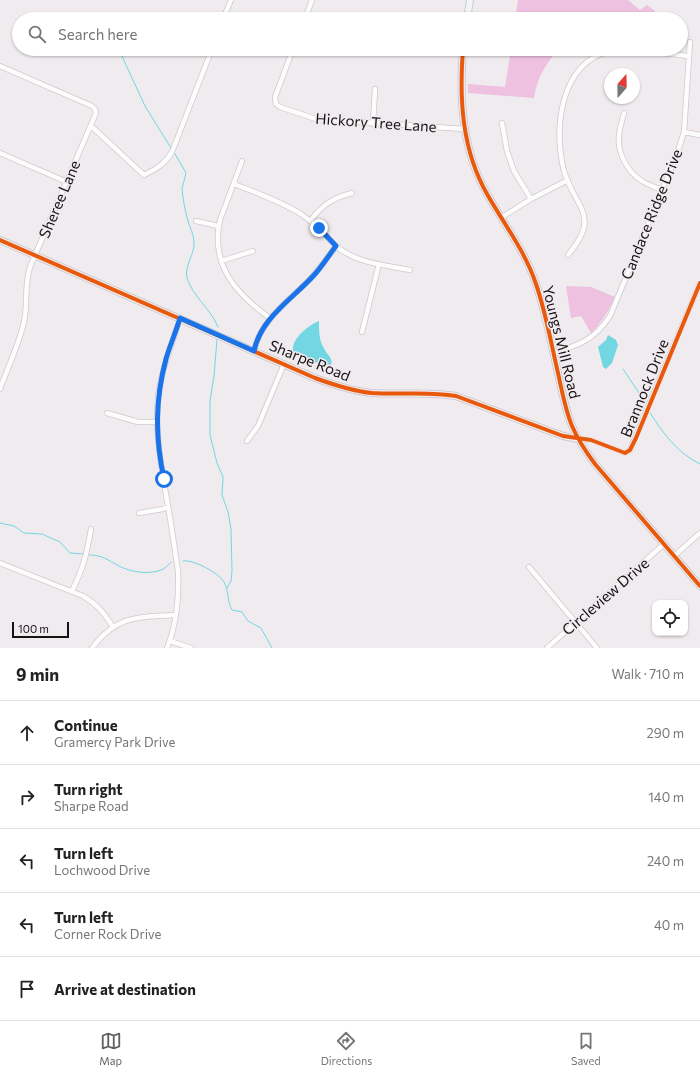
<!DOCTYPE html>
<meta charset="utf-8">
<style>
body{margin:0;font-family:Commissioner,sans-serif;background:#f6f6f6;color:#222}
.controls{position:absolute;right:12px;bottom:12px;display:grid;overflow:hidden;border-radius:8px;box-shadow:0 1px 3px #0004}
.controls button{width:36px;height:36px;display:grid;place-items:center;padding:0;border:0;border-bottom:1px solid #e0e0e0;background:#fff;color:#222;font:20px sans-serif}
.compass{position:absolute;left:604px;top:68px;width:36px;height:36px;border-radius:50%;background:#fff;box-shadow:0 1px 3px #0004;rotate:20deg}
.scale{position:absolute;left:12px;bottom:10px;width:57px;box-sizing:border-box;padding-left:4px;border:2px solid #161315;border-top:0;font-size:11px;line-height:14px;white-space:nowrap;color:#161315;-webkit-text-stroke:3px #f1eaef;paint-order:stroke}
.stop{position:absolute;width:12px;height:12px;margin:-9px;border:3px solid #1a73e8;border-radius:50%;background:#fff}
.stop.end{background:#1a73e8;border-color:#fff;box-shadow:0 1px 4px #0008}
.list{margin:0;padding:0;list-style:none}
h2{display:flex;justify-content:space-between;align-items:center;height:52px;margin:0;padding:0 16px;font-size:17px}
h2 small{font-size:13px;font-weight:400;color:#767676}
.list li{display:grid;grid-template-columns:26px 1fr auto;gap:12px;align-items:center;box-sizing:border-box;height:64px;padding:0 16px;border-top:1px solid #e0e0e0}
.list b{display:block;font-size:15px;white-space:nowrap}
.list p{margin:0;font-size:13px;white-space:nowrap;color:#767676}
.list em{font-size:13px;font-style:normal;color:#767676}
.icon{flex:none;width:22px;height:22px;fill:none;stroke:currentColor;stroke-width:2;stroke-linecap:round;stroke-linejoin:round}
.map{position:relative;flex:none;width:700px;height:648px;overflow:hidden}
.search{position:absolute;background:#fff;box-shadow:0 1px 3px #0004;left:12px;right:12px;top:12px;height:44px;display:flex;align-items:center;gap:10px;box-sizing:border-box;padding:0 14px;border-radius:22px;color:#767676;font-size:15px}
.sheet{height:372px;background:#fff}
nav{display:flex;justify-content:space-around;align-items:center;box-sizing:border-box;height:56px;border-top:1px solid #e0e0e0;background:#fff;font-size:11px;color:#767676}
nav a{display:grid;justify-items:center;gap:2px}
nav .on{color:#625f61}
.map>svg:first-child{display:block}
.green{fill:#edc1df}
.water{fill:#73d7e3}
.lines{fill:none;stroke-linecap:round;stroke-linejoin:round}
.stream{stroke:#73d7e3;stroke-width:1}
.street-casing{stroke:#cdc9cc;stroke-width:6}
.secondary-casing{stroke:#cdc9cc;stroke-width:8}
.street{stroke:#fdfcfc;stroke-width:4.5}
.secondary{stroke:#f1f4f6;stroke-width:6}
.cycleway-casing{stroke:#f1eaef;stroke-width:6}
.cycleway{stroke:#e8590c;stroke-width:4}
.route{stroke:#1a73e8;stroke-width:5}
.labels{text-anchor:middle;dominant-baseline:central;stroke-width:3;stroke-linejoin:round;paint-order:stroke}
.street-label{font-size:15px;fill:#161315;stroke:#f1eaef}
</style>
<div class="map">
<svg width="700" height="648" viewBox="0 0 700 648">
<rect width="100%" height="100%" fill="#f0ebee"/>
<path class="green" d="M518,0h110l12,10 7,-5 8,6 -3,8h-137z
M511,49h47c-13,17 -21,28 -24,49l-66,-5v-9l37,3z
M566,286l25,1 24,10c-7,15 -13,25 -24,36l-10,-17 -10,2z"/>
<path class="water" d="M319,321c0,10 0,21 6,29 3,6 8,8 6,15l-18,-3 -14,-7h-4c-9,-12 13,-30 24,-34z
M608,335l8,5 2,5 -6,18 -6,6 -3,-2 -5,-20 8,-7z"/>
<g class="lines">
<path class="stream" d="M117,49l4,5 24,52 26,42
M174,152l12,21 -4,16 1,8c1,8 3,17 5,24 2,7 6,14 6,21 1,12 -10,24 -7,36 6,19 24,31 31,49
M217,339l-3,37 -4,25v34l7,28 6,14 -1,18 6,17 3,17 1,42 -1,10 -4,7
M623,369l24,36
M649,411c13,21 28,42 51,53
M0,523l14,3 10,7 18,1 18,8 10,11 14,1
M90,555c12,0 18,5 29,11 12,6 29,9 42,4 4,-1 7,-5 10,-8
M183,561c10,-2 36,12 41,21 5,9 3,19 8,28l10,2 6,9 13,7 11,20"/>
<defs>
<path id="street" d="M223,19l8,-19
M305,19l7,-19
M293,49l-18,48 1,7 4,3 36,12 148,10
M0,66l92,40 3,3 1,4 -66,154c-6,19 -2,37 -6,55 -5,22 -16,45 -24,67
M624,113c-2,7 -4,15 -5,22 -2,17 8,37 23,46 6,4 13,6 20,9
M502,123l5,28 7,20 17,28
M373,124l2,-35
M91,126l53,49c12,-6 21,-11 28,-23l40,-103
M684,132l16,3
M0,153l67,29
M242,161l-22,59c-10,45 16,74 50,98
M234,184c23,9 46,17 67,30 13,9 23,20 34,31 19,18 50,20 75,25
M502,217l29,-18 37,-19
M311,220c12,-16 22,-22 41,-27
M196,221l22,5
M568,255c34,-41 7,-46 -4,-84 -11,-42 -4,-108 46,-120 20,-4 57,3 79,5
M221,261l32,-10
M362,332l17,-68
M254,351c7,-32 36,-51 57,-73 9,-10 17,-21 25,-32
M553,352c26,-6 42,-13 57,-36l67,-162 7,-22 6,-90
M107,413l31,9h19
M578,439l13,1 34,13 5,-3 70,-167
M247,441l11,-15 26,-62
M139,513l24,-4 5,-2
M674,556l26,-23
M0,563l83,33c15,9 21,17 30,31
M529,567l68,81
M72,591c11,-22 15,-38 19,-62
M170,641l21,7
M92,648c25,-33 46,-31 84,-33
M167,648c10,-24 12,-51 11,-77 -4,-28 -8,-55 -13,-82 -5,-31 -10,-60 -7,-91 3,-28 14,-53 22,-80
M547,648l117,-104"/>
<path id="secondary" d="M467,19l3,-19
M463,49c-4,50 -1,101 24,145 17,30 38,57 49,90 10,29 15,59 22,89 4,18 7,36 14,53 6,14 14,26 23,38l105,122
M0,240l315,138c19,7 37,13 57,15 28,2 57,-2 84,3l107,40 15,3"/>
</defs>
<use href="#street" class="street-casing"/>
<use href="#secondary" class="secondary-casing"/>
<use href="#street" class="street"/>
<use href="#secondary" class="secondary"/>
<defs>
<path id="cycleway" d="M463,49c-4,50 -1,101 24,145 17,30 38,57 49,90 10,29 15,59 22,89 4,18 7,36 14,53 6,14 14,26 23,38l105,122
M0,240l315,138c19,7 37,13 57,15 28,2 57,-2 84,3l107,40 28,4 34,13 5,-3 6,-12 64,-155"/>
</defs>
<use href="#cycleway" class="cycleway-casing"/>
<use href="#cycleway" class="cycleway"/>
</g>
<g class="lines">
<path class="route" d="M164,479c-9,-42 -9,-79 2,-120 4,-14 10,-27 14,-41l74,33c7,-34 40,-53 61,-77 8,-9 14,-19 21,-28l-17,-18"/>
</g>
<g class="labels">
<g class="street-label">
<text transform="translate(376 122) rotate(4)">Hickory Tree Lane</text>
<text transform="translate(59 199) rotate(-67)">Sheree Lane</text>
<text transform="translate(651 214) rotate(-68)">Candace Ridge Drive</text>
<text transform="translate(562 342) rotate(76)">Youngs Mill Road</text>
<text transform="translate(310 360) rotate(22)">Sharpe Road</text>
<text transform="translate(644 388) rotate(-68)">Brannock Drive</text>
<text transform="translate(605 596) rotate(-41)">Circleview Drive</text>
</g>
</g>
</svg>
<div class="controls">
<button><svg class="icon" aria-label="locate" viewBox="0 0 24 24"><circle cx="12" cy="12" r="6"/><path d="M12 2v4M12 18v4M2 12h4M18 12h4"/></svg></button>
</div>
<svg class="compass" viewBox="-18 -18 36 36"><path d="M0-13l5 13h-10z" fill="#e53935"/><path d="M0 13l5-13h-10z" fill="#767676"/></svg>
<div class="scale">100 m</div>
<div class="stop" style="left:164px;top:479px"></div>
<div class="stop end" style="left:319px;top:228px"></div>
<div class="search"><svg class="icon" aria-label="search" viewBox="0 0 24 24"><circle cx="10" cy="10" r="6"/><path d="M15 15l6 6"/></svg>Search here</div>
</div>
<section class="sheet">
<h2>9 min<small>Walk · 710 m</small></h2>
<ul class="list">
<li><svg class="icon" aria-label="ahead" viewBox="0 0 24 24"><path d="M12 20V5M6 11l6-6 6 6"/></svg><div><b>Continue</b><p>Gramercy Park Drive</p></div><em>290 m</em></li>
<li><svg class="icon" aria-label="right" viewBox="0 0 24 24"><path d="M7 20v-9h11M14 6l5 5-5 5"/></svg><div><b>Turn right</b><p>Sharpe Road</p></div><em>140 m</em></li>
<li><svg class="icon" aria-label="left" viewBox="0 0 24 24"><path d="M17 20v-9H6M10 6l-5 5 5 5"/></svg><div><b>Turn left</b><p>Lochwood Drive</p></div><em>240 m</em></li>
<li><svg class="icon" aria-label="left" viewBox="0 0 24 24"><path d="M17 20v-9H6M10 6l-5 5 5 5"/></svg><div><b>Turn left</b><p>Corner Rock Drive</p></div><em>40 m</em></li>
<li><svg class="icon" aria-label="arrive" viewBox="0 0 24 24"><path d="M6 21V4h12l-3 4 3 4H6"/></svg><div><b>Arrive at destination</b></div></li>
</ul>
</section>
<nav>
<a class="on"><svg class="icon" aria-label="map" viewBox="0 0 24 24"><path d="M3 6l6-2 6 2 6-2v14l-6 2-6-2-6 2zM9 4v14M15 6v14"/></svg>Map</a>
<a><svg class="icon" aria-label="directions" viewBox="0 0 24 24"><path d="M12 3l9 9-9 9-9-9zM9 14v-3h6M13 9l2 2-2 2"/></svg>Directions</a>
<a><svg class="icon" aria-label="saved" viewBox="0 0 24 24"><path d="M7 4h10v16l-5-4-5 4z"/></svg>Saved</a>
</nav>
